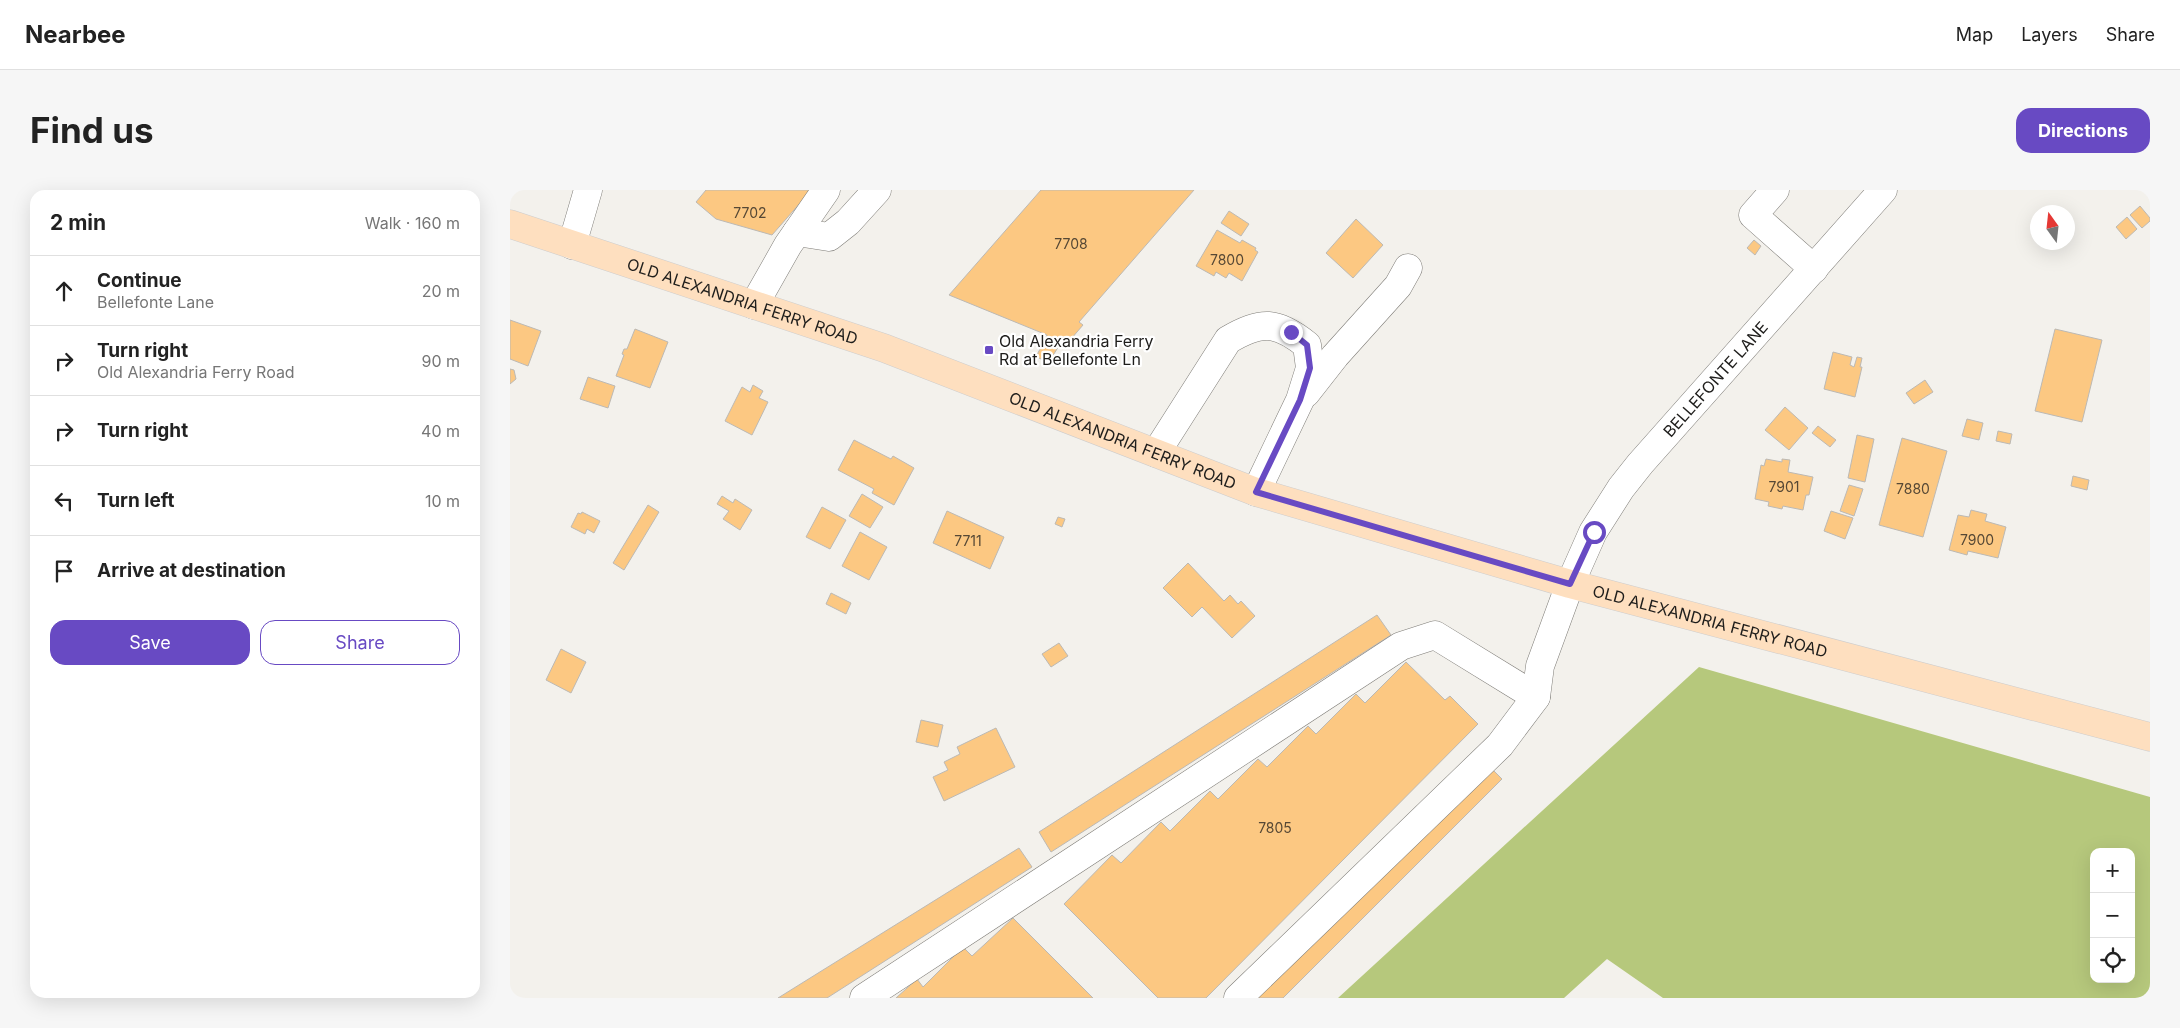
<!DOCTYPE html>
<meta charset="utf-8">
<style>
body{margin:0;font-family:Inter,sans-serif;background:#f6f6f6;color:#222}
.controls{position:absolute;right:15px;bottom:15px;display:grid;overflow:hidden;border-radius:10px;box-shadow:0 5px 20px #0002}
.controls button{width:45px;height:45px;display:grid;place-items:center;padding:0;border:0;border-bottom:1px solid #e0e0e0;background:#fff;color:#222;font:25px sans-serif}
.compass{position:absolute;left:1520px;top:15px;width:45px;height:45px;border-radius:50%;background:#fff;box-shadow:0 5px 20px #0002;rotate:345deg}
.stop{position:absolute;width:15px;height:15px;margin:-11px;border:4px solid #684ac3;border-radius:50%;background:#fff}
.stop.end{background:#684ac3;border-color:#fff;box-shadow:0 1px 5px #0008}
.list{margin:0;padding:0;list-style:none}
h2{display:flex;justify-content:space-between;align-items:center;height:65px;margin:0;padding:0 20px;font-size:21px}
h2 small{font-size:16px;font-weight:400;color:#767676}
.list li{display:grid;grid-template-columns:32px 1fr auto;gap:15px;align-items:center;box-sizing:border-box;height:70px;padding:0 20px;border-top:1px solid #e0e0e0}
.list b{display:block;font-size:19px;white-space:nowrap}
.list p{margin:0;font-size:16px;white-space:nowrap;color:#767676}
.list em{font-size:16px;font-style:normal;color:#767676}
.actions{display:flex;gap:10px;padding:15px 20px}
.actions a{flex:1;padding:11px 0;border:1px solid #684ac3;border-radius:15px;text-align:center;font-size:18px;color:#684ac3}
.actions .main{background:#684ac3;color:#fff}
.icon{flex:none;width:28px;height:28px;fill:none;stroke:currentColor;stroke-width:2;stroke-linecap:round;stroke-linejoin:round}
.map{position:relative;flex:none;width:1640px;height:808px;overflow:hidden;border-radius:15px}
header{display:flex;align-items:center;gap:30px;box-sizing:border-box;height:70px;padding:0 25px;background:#fff;border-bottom:1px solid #e0e0e0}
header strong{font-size:24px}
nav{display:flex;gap:28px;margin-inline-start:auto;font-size:18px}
.intro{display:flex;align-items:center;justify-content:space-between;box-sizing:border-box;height:120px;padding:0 30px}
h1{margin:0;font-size:35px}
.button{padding:12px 22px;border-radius:15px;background:#684ac3;color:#fff;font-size:18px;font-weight:700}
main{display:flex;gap:30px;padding:0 30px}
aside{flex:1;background:#fff;border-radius:15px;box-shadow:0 5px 20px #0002}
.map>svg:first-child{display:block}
.green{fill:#b6c87c;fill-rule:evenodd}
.building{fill:#fcc882;stroke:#bcb9b4}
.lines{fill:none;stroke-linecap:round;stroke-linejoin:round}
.minor-casing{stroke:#7f7d78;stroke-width:29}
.major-casing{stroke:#cecdcd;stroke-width:29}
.minor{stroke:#fff;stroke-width:28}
.major{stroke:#fedfbf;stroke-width:28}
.route{stroke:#684ac3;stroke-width:6}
.poi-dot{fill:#684ac3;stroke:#fff;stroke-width:2}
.labels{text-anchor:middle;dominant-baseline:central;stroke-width:4.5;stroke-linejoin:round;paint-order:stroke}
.number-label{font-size:14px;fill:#564835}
.street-label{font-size:16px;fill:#1e1d1b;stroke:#fff}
.poi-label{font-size:16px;fill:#1e1d1b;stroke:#fff;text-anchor:start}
</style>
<header>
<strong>Nearbee</strong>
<nav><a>Map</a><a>Layers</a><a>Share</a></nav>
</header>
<div class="intro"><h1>Find us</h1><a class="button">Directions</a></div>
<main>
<aside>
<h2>2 min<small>Walk · 160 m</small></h2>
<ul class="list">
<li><svg class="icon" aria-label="ahead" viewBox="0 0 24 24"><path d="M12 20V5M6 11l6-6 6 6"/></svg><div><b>Continue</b><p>Bellefonte Lane</p></div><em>20 m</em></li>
<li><svg class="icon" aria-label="right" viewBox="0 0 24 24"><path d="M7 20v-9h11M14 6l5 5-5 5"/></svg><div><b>Turn right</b><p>Old Alexandria Ferry Road</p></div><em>90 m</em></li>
<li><svg class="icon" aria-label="right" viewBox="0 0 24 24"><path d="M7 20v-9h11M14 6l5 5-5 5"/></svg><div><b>Turn right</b></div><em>40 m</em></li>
<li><svg class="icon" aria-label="left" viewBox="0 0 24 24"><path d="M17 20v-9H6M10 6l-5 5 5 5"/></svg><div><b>Turn left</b></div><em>10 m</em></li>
<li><svg class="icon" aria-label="arrive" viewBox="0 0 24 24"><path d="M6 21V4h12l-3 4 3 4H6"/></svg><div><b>Arrive at destination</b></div></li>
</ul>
<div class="actions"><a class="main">Save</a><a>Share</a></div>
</aside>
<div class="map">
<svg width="1640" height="808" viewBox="0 0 1640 808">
<rect width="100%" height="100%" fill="#f3f1ec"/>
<path class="green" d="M1189,477l451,130v201h-487l-56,-39 -43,39h-226zM1584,662h37v127h-37z"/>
<path class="building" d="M196,0h112l-13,15 -4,-3 -29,33 -56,-16 -20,-17z
M531,0h153l-115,132 4,3 -18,21 -5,-2 -11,18 -13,-5 11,-22 -98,-40z
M1630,16l10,12v3l-8,7 -12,-13z
M719,21l20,13 -8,12 -20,-13z
M1617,27l10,12 -11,10 -10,-12z
M846,29l27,26 -30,33 -27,-25z
M707,40l23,13 2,-3 14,8 -1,2 3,2 -16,29 -13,-8 -3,5 -10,-6 -2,4 -18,-10z
M1244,50l7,6 -6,9 -8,-7z
M0,130l31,11 -13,35 -18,-7z
M125,139l33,13 -18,46 -34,-12 8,-21 -2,-1 2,-5h3z
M1545,139l47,11 -20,82 -47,-11z
M1323,162l19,5 -2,8 4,2 3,-10 5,1 -2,9h2l-7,30 -31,-8z
M0,179l4,1 2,9 -6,5z
M78,187l27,9 -7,22 -28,-9z
M1415,190l8,12 -19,12 -8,-11z
M243,195l10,6 -4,7 9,4 -16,33 -27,-14 17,-34 8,5z
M1275,217l23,21 -19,22 -24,-20z
M1457,229l16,4 -4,17 -17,-4z
M1308,236l18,14 -6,7 -18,-14z
M1488,241l14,3 -2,10 -14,-3z
M1347,245l17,4 -9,43 -17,-4z
M1392,248l45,13 -24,86 -44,-12z
M344,250l37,19 2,-3 21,12 -20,37 -22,-12 2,-4 -36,-19z
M1256,269l16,3v-3l8,1 -2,12 25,5 -4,18h-3l-3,15 -20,-4 -1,3 -14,-3 1,-4 -14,-3 6,-34 3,1z
M1563,286l16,4 -2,10 -16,-4z
M1339,295l14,4 -9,27 -14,-5z
M352,304l21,13 -13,21 -21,-12z
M212,306l11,7 2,-4 17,11 -12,20 -17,-11 6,-8 -12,-7z
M138,315l11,7 -35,58 -11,-7z
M312,317l24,13 -16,29 -24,-12z
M1461,320l16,4 -2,7 21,6 -8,31 -30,-7 -1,4 -18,-5 9,-35 11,2z
M437,321l57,26 -14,32 -57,-26z
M1321,321l22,7 -8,21 -21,-8z
M72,322l18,9 -6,12 -7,-4 -2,5 -14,-7 7,-14 3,1z
M548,327l7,2 -3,8 -7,-3z
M350,342l27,15 -18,33 -27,-14z
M678,373l36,38 6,-6 8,9 3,-3 14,15 -23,22 -30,-31 -10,10 -29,-29z
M321,403l20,10 -5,11 -20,-10z
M867,425l14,20 -340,217 -12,-20z
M549,453l9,13 -17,11 -9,-13z
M51,459l25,13 -15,31 -25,-13z
M896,472l39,38 5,-4 28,28 -272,274h-48l-94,-94 48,-49 9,8 40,-41 9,9 40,-40 8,8 40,-40 9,8 41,-41 8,8 40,-40 9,9z
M411,530l22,5 -5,22 -22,-5z
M486,538l19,39 -71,34 -11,-24 15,-7 -4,-8 16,-8 -3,-7z
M978,575l14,14 -219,219h-28z
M509,658l13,19 -205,131h-49z
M503,728l80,80h-197l21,-19 6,8 40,-40 9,9z"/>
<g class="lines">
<defs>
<g id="minor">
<path d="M1265,0l-22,25 61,54"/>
<path d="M287,42l32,5 19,-15 29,-32"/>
<path d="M62,55l16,-55"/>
<path d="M244,115l34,-60 38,-55"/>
<path d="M796,203l29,-37 63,-70 10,-18"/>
<path d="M646,263l72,-113c33,-20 49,-19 79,5l3,23 -10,32 -44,92"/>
<path d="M354,808l537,-352 34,-11 101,62"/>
<path id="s1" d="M728,808l262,-253 36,-48 4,-31 30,-82 23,-52 28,-44 19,-24 243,-274"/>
</g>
<g id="major">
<path id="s2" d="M0,34l374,124 372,144 314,92 580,153"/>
</g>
</defs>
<use href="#minor" class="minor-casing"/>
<use href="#major" class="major-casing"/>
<use href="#minor" class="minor"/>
<use href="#major" class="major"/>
</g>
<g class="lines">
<path class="route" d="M781,142l16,13 3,23 -10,32 -44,92 314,92 24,-52"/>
</g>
<rect class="poi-dot" x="474" y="155" width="10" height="10" rx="2.5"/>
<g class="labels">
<g class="number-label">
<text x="240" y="22">7702</text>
<text x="561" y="53">7708</text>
<text x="717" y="69">7800</text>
<text x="1274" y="296">7901</text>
<text x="1403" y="298">7880</text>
<text x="1467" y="349">7900</text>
<text x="458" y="350">7711</text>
<text x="765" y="637">7805</text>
</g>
<g class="street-label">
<text stroke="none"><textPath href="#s2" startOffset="245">OLD ALEXANDRIA FERRY ROAD</textPath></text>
<text stroke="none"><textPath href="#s1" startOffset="796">BELLEFONTE LANE</textPath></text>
<text stroke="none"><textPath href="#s2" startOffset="650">OLD ALEXANDRIA FERRY ROAD</textPath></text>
<text stroke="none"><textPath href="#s2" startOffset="1265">OLD ALEXANDRIA FERRY ROAD</textPath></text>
</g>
<g class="poi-label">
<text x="489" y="151">Old Alexandria Ferry<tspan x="489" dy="18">Rd at Bellefonte Ln</tspan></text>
</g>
</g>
</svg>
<div class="controls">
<button>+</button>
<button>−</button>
<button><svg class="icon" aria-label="locate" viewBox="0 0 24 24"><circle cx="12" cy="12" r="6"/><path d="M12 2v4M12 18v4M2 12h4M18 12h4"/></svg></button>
</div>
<svg class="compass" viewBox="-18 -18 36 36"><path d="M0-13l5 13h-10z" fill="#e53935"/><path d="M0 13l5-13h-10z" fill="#767676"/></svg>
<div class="stop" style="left:1084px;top:342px"></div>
<div class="stop end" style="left:781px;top:142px"></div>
</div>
</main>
